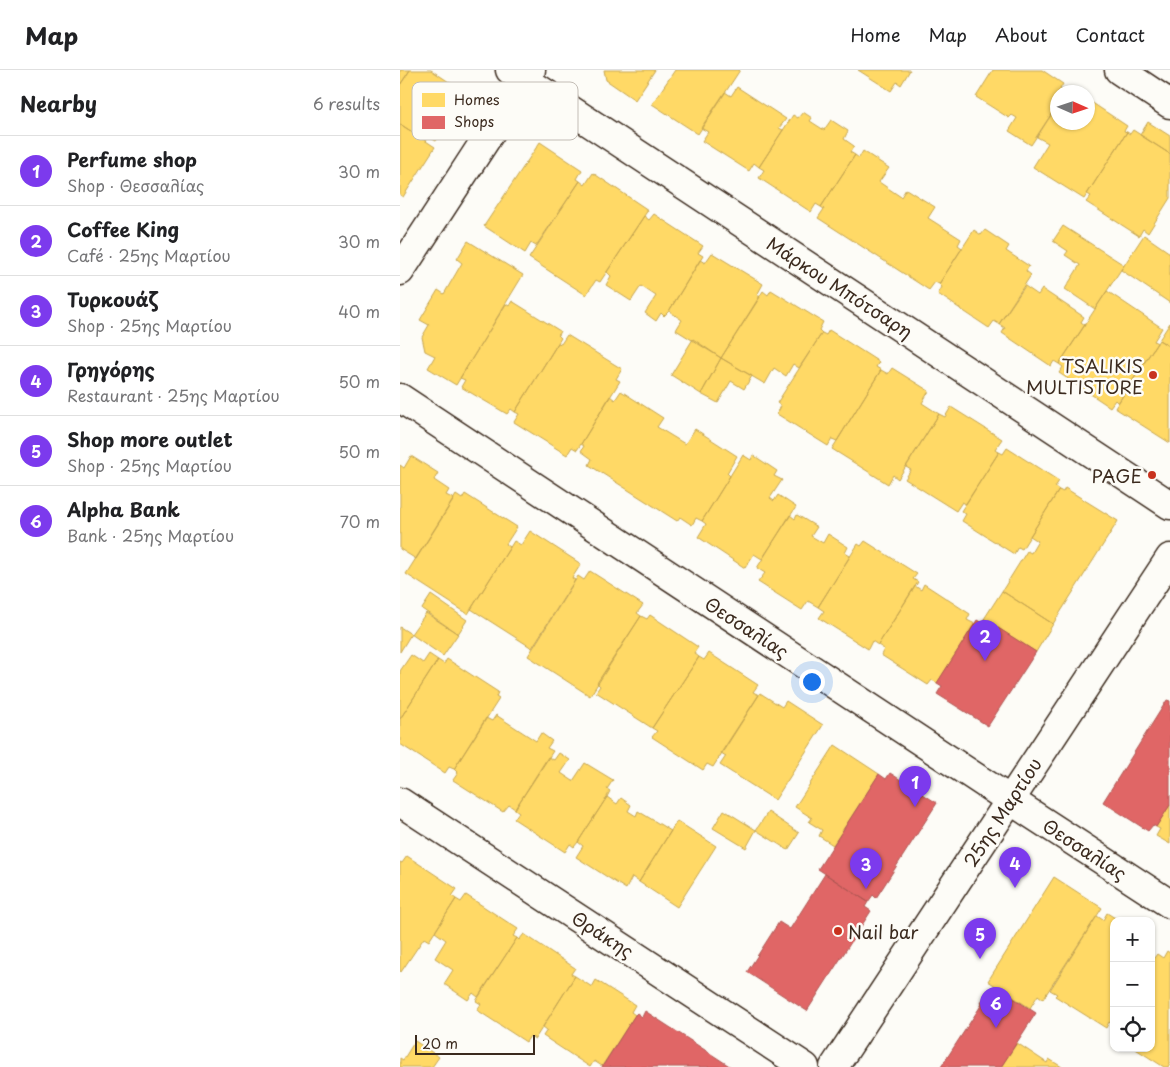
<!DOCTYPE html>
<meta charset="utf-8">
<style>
body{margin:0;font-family:"Playpen Sans",sans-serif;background:#f2f2f2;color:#202124}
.controls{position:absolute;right:15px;bottom:15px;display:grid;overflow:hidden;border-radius:10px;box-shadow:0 1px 4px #0004}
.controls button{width:45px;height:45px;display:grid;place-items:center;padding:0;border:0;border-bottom:1px solid #e0e0e0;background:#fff;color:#202124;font:25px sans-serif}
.compass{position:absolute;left:650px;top:15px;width:45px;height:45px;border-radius:50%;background:#fff;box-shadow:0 1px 4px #0004;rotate:93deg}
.scale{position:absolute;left:15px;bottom:12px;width:120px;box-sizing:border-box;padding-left:5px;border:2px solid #3b2a1e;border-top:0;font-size:14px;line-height:18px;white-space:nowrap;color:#3b2a1e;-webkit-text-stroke:4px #fdfcf7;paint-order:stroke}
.you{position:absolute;left:411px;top:611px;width:18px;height:18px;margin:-12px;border:4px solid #fff;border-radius:50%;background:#1a73e8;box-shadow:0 0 0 8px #1a73e833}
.badge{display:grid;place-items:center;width:32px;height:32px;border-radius:50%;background:#7c3aed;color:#fff;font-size:16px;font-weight:700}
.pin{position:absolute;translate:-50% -41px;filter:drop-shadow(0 1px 2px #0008)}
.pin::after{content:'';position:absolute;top:26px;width:18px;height:15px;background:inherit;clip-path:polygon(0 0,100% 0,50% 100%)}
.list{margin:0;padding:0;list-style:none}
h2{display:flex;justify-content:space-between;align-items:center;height:65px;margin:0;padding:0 20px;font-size:21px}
h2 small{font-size:16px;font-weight:400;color:#757577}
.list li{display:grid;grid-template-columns:32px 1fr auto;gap:15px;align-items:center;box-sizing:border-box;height:70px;padding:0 20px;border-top:1px solid #e0e0e0}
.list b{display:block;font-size:19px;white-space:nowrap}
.list p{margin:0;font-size:16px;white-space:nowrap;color:#757577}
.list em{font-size:16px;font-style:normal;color:#757577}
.icon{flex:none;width:28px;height:28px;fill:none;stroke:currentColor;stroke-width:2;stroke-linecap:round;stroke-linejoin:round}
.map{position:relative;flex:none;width:770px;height:997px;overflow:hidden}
header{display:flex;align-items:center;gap:30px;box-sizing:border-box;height:70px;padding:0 25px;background:#fff;border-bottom:1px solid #e0e0e0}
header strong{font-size:24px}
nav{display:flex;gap:28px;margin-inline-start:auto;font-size:18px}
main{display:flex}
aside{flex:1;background:#fff}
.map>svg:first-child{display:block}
.homes{fill:#ffd966;stroke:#c4a450}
.shops{fill:#e06666;stroke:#ae5450}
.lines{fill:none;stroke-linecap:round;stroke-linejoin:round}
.minor-casing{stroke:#3b2a1e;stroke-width:31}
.major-casing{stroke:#3b2a1e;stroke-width:31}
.minor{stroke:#fdfcf7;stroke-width:28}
.major{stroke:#fdfcf7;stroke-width:28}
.poi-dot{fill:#c8321e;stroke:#fdfcf7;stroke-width:2}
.labels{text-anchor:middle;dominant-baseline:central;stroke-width:5;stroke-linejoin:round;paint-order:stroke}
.street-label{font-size:18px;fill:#3b2a1e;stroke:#fdfcf7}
.poi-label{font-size:18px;fill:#3b2a1e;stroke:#fdfcf7;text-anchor:end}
.key{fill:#fdfcf7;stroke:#c3bdb6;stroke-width:1}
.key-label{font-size:14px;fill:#3b2a1e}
</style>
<header>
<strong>Map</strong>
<nav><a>Home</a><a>Map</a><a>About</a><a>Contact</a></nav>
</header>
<main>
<aside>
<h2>Nearby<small>6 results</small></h2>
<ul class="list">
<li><span class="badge">1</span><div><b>Perfume shop</b><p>Shop · Θεσσαλίας</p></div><em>30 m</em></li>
<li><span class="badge">2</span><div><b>Coffee King</b><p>Café · 25ης Μαρτίου</p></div><em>30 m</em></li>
<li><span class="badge">3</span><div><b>Τυρκουάζ</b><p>Shop · 25ης Μαρτίου</p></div><em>40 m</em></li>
<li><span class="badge">4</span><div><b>Γρηγόρης</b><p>Restaurant · 25ης Μαρτίου</p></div><em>50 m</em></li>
<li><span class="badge">5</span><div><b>Shop more outlet</b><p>Shop · 25ης Μαρτίου</p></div><em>50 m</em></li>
<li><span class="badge">6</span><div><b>Alpha Bank</b><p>Bank · 25ης Μαρτίου</p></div><em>70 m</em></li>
</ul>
</aside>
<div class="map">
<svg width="770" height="997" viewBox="0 0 770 997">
<rect width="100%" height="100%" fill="#fdfcf7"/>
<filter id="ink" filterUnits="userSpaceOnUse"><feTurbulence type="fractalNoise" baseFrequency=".02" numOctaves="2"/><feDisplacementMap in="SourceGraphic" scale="10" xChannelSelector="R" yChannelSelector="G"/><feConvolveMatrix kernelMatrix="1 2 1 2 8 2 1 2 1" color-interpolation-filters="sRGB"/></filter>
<g filter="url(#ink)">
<path class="homes" d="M0,0h10l-10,15z
M10,0h21l36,24 -31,47 -7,-4 -3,4 -26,-17v-39z
M204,0h51l-20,30 -29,-20z
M275,0h65l-42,64 -46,-30z
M458,0h52l-9,15 -4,-3 -6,9z
M593,0h49l21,14 -3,5 5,3h-7v12l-27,41 -22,-14 8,-13 -5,-3 -3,3 -33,-21z
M337,17l49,32 -7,9 4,2 -24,37 -5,-4 -5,8 -47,-30 6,-9 -7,-4 24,-36 6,4z
M688,30l39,26 -3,5 3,1 -43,67 -51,-32 15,-24 -11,-6 21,-33v18h30z
M403,42l9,6 -2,3 14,9 7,-10 17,11 -4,8 10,7 -4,6 5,3 -34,52 -5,-3 -5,8 -52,-34 5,-8 -5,-3 34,-52 5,3z
M748,52l22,14v18l-30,-19z
M0,54l35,23 -32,50 -3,-2z
M733,60l37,24v44l-22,35 -5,-4 -4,7 -53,-34 5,-6 -4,-2 40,-62 3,2z
M140,72l42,28 -5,9 3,2 -44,65 -5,-3 -6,10 -41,-27z
M463,81l26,17 -10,14 22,15 5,-8 29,18 -7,11 33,21 -3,6 4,3 -23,36 -4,-2 -6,8 -111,-72 6,-9 -3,-2 34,-52 4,3z
M193,103l55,37 -48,72 -4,-2 -10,15 -57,-37 51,-77 5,4z
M254,144l49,32 -5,7 5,3 -34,55 -5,5 -3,-3 -5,8 -11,-8 11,-17 -15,-10 -10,15 -25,-16 5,-9 -4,-4 37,-56 5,4z
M663,156l61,39 -29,44 -30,-20 15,-24 -15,-10 3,-4 -15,-10z
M574,160l7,5 4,-5 24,16 -3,5 23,15 -3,5 5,4 -32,49 -5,-3 -5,7 -51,-34 4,-7 -3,-3z
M744,165l26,18v50l-49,-33z
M68,171l55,34 -67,110 -28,-17 7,-12 -10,-5 -3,-14 7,-12 -9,-5 18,-30 6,4 18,-31 -5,-4z
M312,183l51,31 -6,11 3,2 -39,61 -45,-28 6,-10 -13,-9 31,-51 5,3z
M625,216l13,9 4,-6 42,28 -3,5 4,3 -26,39 -5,-3 -3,5 -49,-33 3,-5 -6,-4z
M371,220l52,32 -4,8 3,3 -23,35 -6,-4 -7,12 -12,-8 -9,16 -44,-26 42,-67 5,4z
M707,221l55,37 -8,13 3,2 -39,60 -3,-3 -5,7 -51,-34 4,-6 -4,-3z
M112,231l48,30 -2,4 3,3 -46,74 -4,-3 -4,5 -46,-27 4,-7 -5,-2 46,-74 3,2z
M770,253v24l-11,-7z
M429,260l50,32 -3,5 5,3 -44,71 -5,-2 -4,7 -51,-32 4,-8 -4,-3 45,-70 4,2z
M167,265l55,34 -6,10 4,2 -39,63 -4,6 -5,-3 -5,8 -53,-33 5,-8 -4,-2 43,-69 3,1z
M293,269l28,19 -20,36 -30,-19z
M759,270l11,7v96l-55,-35z
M321,288l31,18 -8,13 -13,-8 -13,22 -17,-9z
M492,298l37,23 -7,12 17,11 -41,65 -5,-4 -5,9 -56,-35 49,-79 7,4z
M221,321l42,27 -6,9 28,17 10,-15 42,27 -10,17 3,3 -28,45 -6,-3 -4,7 -12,-8 -3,4 -88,-56 3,-6 -11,-8 3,-5 -3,-2 29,-48 5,4z
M551,337l51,32 -7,10 4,3 -33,52 -4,-2 -6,9 -51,-32 6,-9 -5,-3 33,-53 6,3z
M607,378l52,33 -4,6 4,3 -37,59 -4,-2 -4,7 -52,-33 4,-7 -5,-3 38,-59 4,2z
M343,385l8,5 2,-5 24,16 -3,5 8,4 -12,18 4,3 4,-6 18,12 -34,52 -8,-5 -9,14 -47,-31 8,-13 -4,-3z
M11,386l27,17 -4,7 15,10 -3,5 8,4 -38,60 -16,-10v-84l4,3z
M665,418l53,33 -65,103 -51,-33 25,-40 4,2 7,-12 -8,-5 29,-46 4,2z
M65,424l52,33 -11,17 4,3 -42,67 -62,-40 50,-79 6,4z
M390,445l5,4 2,-4 20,12 -6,9 12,7 5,-9 20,13 -3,6 5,3 -32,51 -10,-6 -6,9 -44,-28 7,-9 -8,-5z
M130,461l51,33 -9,14 3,2 -43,68 -61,-39 43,-68 7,4z
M465,471l52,33 -4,5 5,3 -40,63 -6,-4 -4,8 -49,-31 5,-7 -6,-4 40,-63 3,2z
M190,501l53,34 -6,8 4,3 -51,80 -62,-40 50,-80 6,4z
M524,514l46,30 -3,6 8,4 -38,59 -5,-3 -4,5 -47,-30 3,-6 -6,-4 37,-59 6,4z
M602,521l51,33 -17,28 -52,-33z
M31,525l36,25 -9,14 -36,-25z
M26,543l32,21 -15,22 -32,-22z
M250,545l48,32 -4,6 5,4 -47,71 -56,-36 4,-6 -3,-3 44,-67 6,3z
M0,557l11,7 -11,18z
M309,583l49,32 -5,7 6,3 -46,72 -6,-3 -4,6 -51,-33 5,-6 -5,-3 47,-71 5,3z
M29,584l9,6 -38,59v-48l11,-16 12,8z
M47,589l51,33 -2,5 3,2 -45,70 -5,-2 -4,6 -45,-29v-25l38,-59 6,4z
M360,623l22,14 4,-6 37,24 -48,75 -55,-35 6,-9 -5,-3z
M96,645l40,26 5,-8 11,8 -5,7 6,3 -38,58 -6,-4 -6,7 -50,-32 5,-7 -4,-4 32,-51 6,3z
M435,675l44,29 -46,71 -14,-9 3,-6 -13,-8 3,-4 -17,-11z
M159,683l11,7 -9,13 12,8 12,-18 28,17 -6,9 3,2 -3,6 -29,45 -4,5 -4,-3 -5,8 -51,-33 5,-7 -4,-3 33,-52 6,3z
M207,727l10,7 4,-6 10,7 -3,6 8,5 2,-5 33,20 -32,51 -7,-5 -6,12 -50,-32 7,-11 -5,-4z
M770,735v39l-14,-8 4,-7 -4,-2z
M324,740l32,20 -10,18 -33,-20z
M368,742l31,21 -11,17 -32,-20z
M277,751l39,25 -39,61 -38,-25z
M7,786l50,33 -5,7 4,3 -27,42 -5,-3 -23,34 -1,-1v-109l2,1z
M654,807l48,31 -59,91 -5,-4 -8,13 -42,-27z
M66,825l52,34 -5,7 4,2 -39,59 -5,-4 -5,7 -24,-16 9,-14 -18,-12 11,-18 -11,-8 21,-33 5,3z
M707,843l13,8h-6v101l-2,2 -3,-2 -3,6 -51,-32 2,-2 -7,-4 47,-74 6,4z
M124,864l51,34 -4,6 4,2 -40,63 -5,-3 -4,6 -49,-32 4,-6 -5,-3 41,-63 2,2z
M767,881l3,2v110l-2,4h-4l-30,-19h17v-86l6,-8 6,4z
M175,906l17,11 4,-7 39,25 -4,7 4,3 -33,51 -8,-5 -4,6 -47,-31 4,-6 -4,-3z
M15,971l24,16 -7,10h-32v-9l3,2z
M617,973l30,20 2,-4 13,8h-61z"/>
<path class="shops" d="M584,549l52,33 -48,74 -51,-32 5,-8 -5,-3 40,-63 5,3z
M767,630l3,1v104l-14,22 -3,-2 -5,6 -45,-29z
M490,703l47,30 -61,95 -3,-3 -5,7 -50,-33 61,-95 7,5z
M425,804l43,28 -3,5 6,4 -64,100 -60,-39 32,-50 11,7z
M595,916l41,27 -35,54h-60l41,-63 -1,-2 8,-12 2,1z
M245,941l86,56h-129l33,-52 2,-2 5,4z"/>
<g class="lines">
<defs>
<path id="minor" d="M110,0l660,435
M719,0l51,34
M0,201l131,-201
M0,328l610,402 160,104
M0,732l405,265"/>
<path id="major" d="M434,997l336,-509"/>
</defs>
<use href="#minor" class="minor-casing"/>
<use href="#major" class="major-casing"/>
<use href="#minor" class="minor"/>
<use href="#major" class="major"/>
</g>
</g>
<g class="poi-dot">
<circle cx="753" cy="305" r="5"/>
<circle cx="752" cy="405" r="5"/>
<circle cx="438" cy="861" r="5"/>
</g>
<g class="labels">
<g class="street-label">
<text transform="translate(440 217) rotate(33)">Μάρκου Μπότσαρη</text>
<text transform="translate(347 557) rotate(33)">Θεσσαλίας</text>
<text transform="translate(602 742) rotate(-57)">25ης Μαρτίου</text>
<text transform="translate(685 779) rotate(33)">Θεσσαλίας</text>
<text transform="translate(203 864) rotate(33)">Θράκης</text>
</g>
<g class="poi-label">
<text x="743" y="295">TSALIKIS<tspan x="743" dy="21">MULTISTORE</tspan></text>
<text x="742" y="405">PAGE</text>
<text x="448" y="861" text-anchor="start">Nail bar</text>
</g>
</g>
<rect x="12" y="12" width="166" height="58" rx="8" class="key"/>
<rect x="22" y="23" width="23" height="14" fill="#ffd966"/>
<rect x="22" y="46" width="23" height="13" fill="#e06666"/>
<g class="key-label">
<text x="54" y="35">Homes</text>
<text x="54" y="57">Shops</text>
</g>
</svg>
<div class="controls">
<button>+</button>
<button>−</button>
<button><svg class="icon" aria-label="locate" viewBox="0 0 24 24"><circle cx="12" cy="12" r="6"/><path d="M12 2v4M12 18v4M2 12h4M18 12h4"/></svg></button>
</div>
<svg class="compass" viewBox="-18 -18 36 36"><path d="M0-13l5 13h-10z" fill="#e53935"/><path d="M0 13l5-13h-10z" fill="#757577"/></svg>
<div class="scale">20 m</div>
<div class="you"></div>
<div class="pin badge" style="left:515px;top:737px">1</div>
<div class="pin badge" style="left:585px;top:591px">2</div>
<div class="pin badge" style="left:466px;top:819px">3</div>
<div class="pin badge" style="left:615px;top:818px">4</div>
<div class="pin badge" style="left:580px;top:889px">5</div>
<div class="pin badge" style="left:596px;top:958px">6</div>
</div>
</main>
